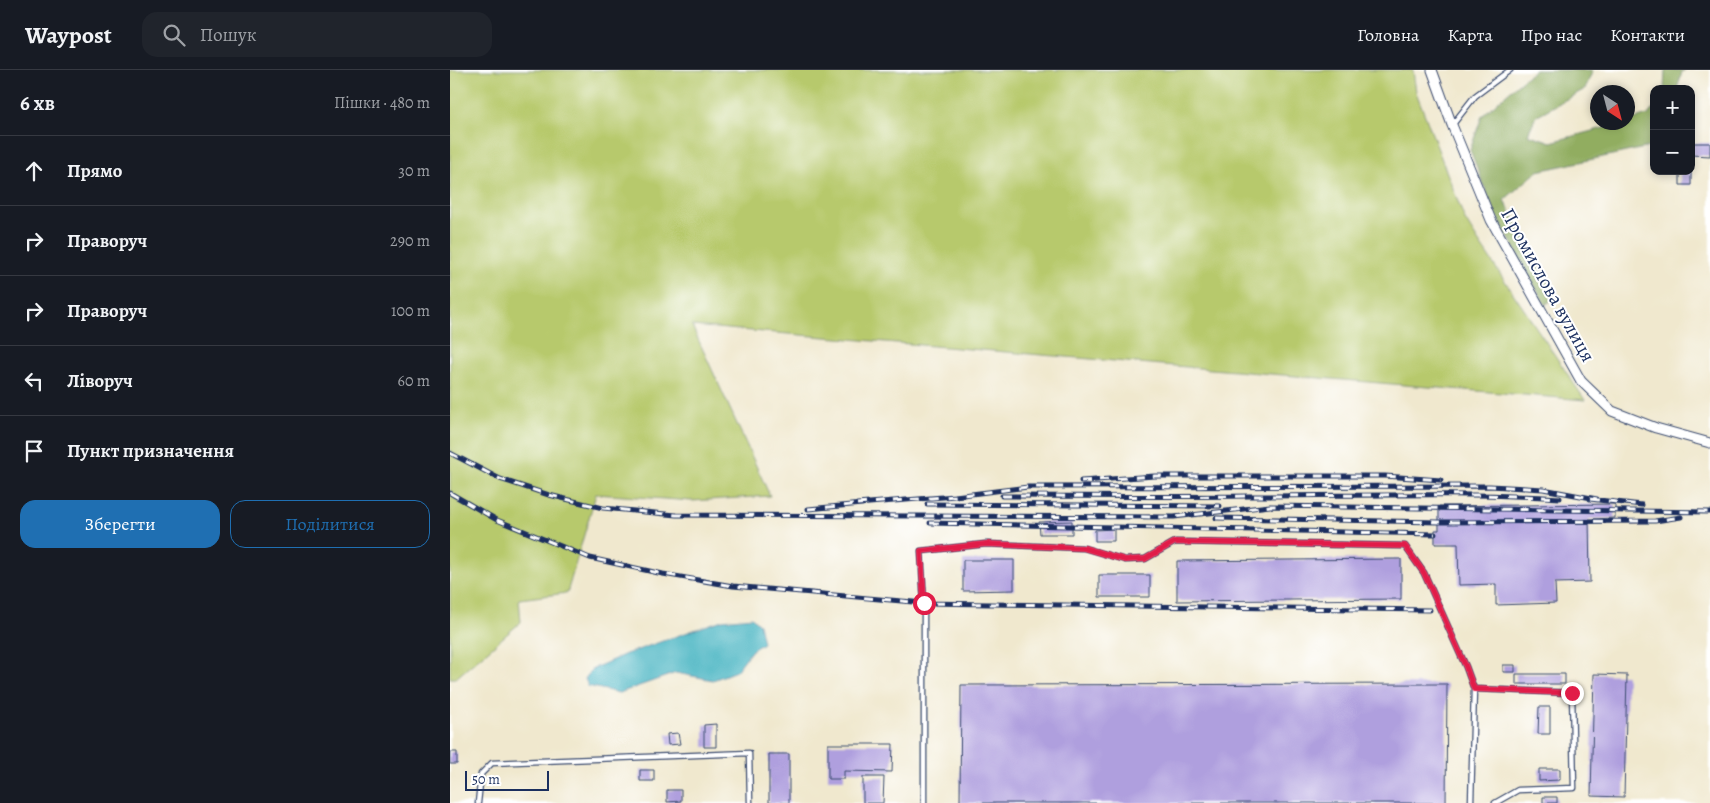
<!DOCTYPE html>
<html lang="uk">
<meta charset="utf-8">
<style>
body{margin:0;font-family:Alegreya,serif;background:#20242c;color:#f1f3f6}
.controls{position:absolute;right:15px;top:15px;display:grid;overflow:hidden;border-radius:10px;box-shadow:0 2px 8px #0003}
.controls button{width:45px;height:45px;display:grid;place-items:center;padding:0;border:0;border-bottom:1px solid #363941;background:#171b24;color:#f1f3f6;font:25px sans-serif}
.compass{position:absolute;left:1140px;top:15px;width:45px;height:45px;border-radius:50%;background:#171b24;box-shadow:0 2px 8px #0003;rotate:144deg}
.scale{position:absolute;left:15px;bottom:12px;width:84px;box-sizing:border-box;padding-left:5px;border:2px solid #1b2f5e;border-top:0;font-size:14px;line-height:18px;white-space:nowrap;color:#1b2f5e;-webkit-text-stroke:4px #fff;paint-order:stroke}
.stop{position:absolute;width:15px;height:15px;margin:-11px;border:4px solid #e11d48;border-radius:50%;background:#fff}
.stop.end{background:#e11d48;border-color:#fff;box-shadow:0 1px 5px #0008}
.list{margin:0;padding:0;list-style:none}
h2{display:flex;justify-content:space-between;align-items:center;height:65px;margin:0;padding:0 20px;font-size:21px}
h2 small{font-size:16px;font-weight:400;color:#9ea1a6}
.list li{display:grid;grid-template-columns:32px 1fr auto;gap:15px;align-items:center;box-sizing:border-box;height:70px;padding:0 20px;border-top:1px solid #363941}
.list b{display:block;font-size:19px;white-space:nowrap}
.list em{font-size:16px;font-style:normal;color:#9ea1a6}
.actions{display:flex;gap:10px;padding:15px 20px}
.actions a{flex:1;padding:11px 0;border:1px solid #1f6fb2;border-radius:15px;text-align:center;font-size:18px;color:#1f6fb2}
.actions .main{background:#1f6fb2;color:#fff}
.icon{flex:none;width:28px;height:28px;fill:none;stroke:currentColor;stroke-width:2;stroke-linecap:round;stroke-linejoin:round}
.map{position:relative;flex:none;width:1260px;height:733px;overflow:hidden}
header{display:flex;align-items:center;gap:30px;box-sizing:border-box;height:70px;padding:0 25px;background:#171b24;border-bottom:1px solid #363941}
header strong{font-size:24px}
nav{display:flex;gap:28px;margin-inline-start:auto;font-size:18px}
.search{width:350px;height:45px;background:#20242c;display:flex;align-items:center;gap:12px;box-sizing:border-box;padding:0 18px;border-radius:15px;color:#9ea1a6;font-size:19px}
main{display:flex}
aside{flex:1;background:#171b24}
.map>svg:first-child{display:block}
.green{fill:#b7c96c;stroke:#697c65}
.forest{fill:#91ad60;stroke:#566e5f}
.water{fill:#45b3c1;stroke:#307190}
.building{fill:#af9fde}
.lines{fill:none;stroke-linecap:round;stroke-linejoin:round}
.service-casing{stroke:#3b4b6f;stroke-width:7}
.minor-casing{stroke:#3b4b6f;stroke-width:11}
.service{stroke:#fff;stroke-width:4.5}
.minor{stroke:#fff;stroke-width:9}
.rail-casing{stroke:#1b2f5e;stroke-width:5}
.rail{stroke:#fff;stroke-width:3;stroke-dasharray:9;stroke-linecap:butt}
.route{stroke:#e11d48;stroke-width:6}
.labels{text-anchor:middle;dominant-baseline:central;stroke-width:4;stroke-linejoin:round;paint-order:stroke}
.street-label{font-size:20px;fill:#1b2f5e;stroke:#fff}
</style>
<header>
<strong>Waypost</strong>
<div class="search"><svg class="icon" aria-label="search" viewBox="0 0 24 24"><circle cx="10" cy="10" r="6"/><path d="M15 15l6 6"/></svg>Пошук</div>
<nav><a>Головна</a><a>Карта</a><a>Про нас</a><a>Контакти</a></nav>
</header>
<main>
<aside>
<h2>6 хв<small>Пішки · 480 m</small></h2>
<ul class="list">
<li><svg class="icon" aria-label="ahead" viewBox="0 0 24 24"><path d="M12 20V5M6 11l6-6 6 6"/></svg><div><b>Прямо</b></div><em>30 m</em></li>
<li><svg class="icon" aria-label="right" viewBox="0 0 24 24"><path d="M7 20v-9h11M14 6l5 5-5 5"/></svg><div><b>Праворуч</b></div><em>290 m</em></li>
<li><svg class="icon" aria-label="right" viewBox="0 0 24 24"><path d="M7 20v-9h11M14 6l5 5-5 5"/></svg><div><b>Праворуч</b></div><em>100 m</em></li>
<li><svg class="icon" aria-label="left" viewBox="0 0 24 24"><path d="M17 20v-9H6M10 6l-5 5 5 5"/></svg><div><b>Ліворуч</b></div><em>60 m</em></li>
<li><svg class="icon" aria-label="arrive" viewBox="0 0 24 24"><path d="M6 21V4h12l-3 4 3 4H6"/></svg><div><b>Пункт призначення</b></div></li>
</ul>
<div class="actions"><a class="main">Зберегти</a><a>Поділитися</a></div>
</aside>
<div class="map">
<svg width="1260" height="733" viewBox="0 0 1260 733">
<rect width="100%" height="100%" fill="#fff"/>
<filter id="ink" filterUnits="userSpaceOnUse"><feTurbulence type="fractalNoise" baseFrequency=".02" numOctaves="2"/><feDisplacementMap in="SourceGraphic" scale="10" xChannelSelector="R" yChannelSelector="G"/><feConvolveMatrix kernelMatrix="1 2 1 2 8 2 1 2 1" color-interpolation-filters="sRGB"/></filter>
<filter id="wash" filterUnits="userSpaceOnUse"><feTurbulence type="fractalNoise" baseFrequency=".0096" numOctaves="4" result="noise"/><feDisplacementMap in="SourceGraphic" scale="20" xChannelSelector="R" yChannelSelector="G"/><feGaussianBlur stdDeviation="1.12" result="paint"/><feColorMatrix in="noise" values="0 0 0 0 0 0 0 0 0 0 0 0 0 0 0 0 0 1.4 0 .05"/><feComposite in="paint" operator="in"/></filter>
<g filter="url(#wash)">
<rect width="100%" height="100%" fill="#f0e8ce"/>
<path class="green" d="M0,0h963l3,22 49,128 13,21 107,159 -893,-74 78,170 -78,5 -96,-7 -29,99 -48,6 2,23 -65,56h-6z"/>
<path class="forest" d="M1085,0h58l-8,19 -49,27 -8,18 23,8 71,-19 6,-1v-1l20,-6 6,-8v39l-116,25 -34,29 53,96 -12,9 -51,-94 -24,-61 12,-34 39,-35z
M1215,0h20l-3,2 -5,17h-13z"/>
<path class="water" d="M302,547l7,7 4,19 -11,7 -16,21 -23,9 -37,-7 -57,20 -31,-7 -3,-7 7,-10 34,-15 96,-34z"/>
<g id="blocks">
<path class="building" d="M1241,73h19v13l-19,-1z
M1230,101h11v14h-11z
M1165,434v14l-26,1 1,63 -35,1 1,20 -60,2v-21l-37,1 -1,-41h-23v-14h4v-24z
M622,451v13h-32l-1,-12z
M664,459v12h-19v-11z
M951,489v40l-224,2v-40z
M513,490h51v30l-51,1z
M649,505h51v22h-51z
M1053,595h12v7h-12z
M1066,604h49v10h-49z
M1144,604l33,1 -3,122 -33,-1z
M997,614l-1,119h-486l1,-118z
M1089,637h11v27h-12z
M266,654v23h-12v-22z
M228,663l2,11 -12,1 -1,-11z
M378,674h65l-1,28 -48,-1v8h-16z
M0,682h7v12h-7z
M319,684h20v49h-20z
M1089,699h21v11l-21,1z
M190,700h14v11h-14z
M413,707h21l-1,26h-20z
M217,720h14v11l-14,1z
M1093,727h14v6h-14z"/>
</g>
</g>
<g filter="url(#ink)">
<use href="#blocks" fill-opacity="0" stroke="#3b4b6f" stroke-width="1"/>
<g class="lines">
<defs>
<path id="service" d="M1003,54l22,-28 35,-26
M1024,619l98,4 2,95 -56,2 -23,13
M28,733l3,-29 11,-11 257,-10 1,50
M474,733v-200l-3,-52 65,-7 98,4 41,12 20,-1 30,-17 230,4 19,27 42,94 8,22 -3,114"/>
<path id="minor" d="M982,0l20,55 39,95 90,161 31,30 44,17 54,15"/>
</defs>
<use href="#service" class="service-casing"/>
<use href="#minor" class="minor-casing"/>
<use href="#service" class="service"/>
<use href="#minor" class="minor"/>
<defs>
<path id="rail" d="M0,383l50,26 49,16 54,13 73,7 498,2 96,-11 440,6
M631,411l74,-5h230l56,4
M0,423l47,27 93,38 73,16 70,12 191,17 506,7
M552,426c83,0 165,1 247,0 104,0 207,-4 311,2
M1140,429l52,6
M407,434l98,-8 73,-9 462,-1 53,3 54,10
M477,434l293,2
M358,439l54,-5
M766,448l223,4 216,-1 26,-4
M480,453l505,11"/>
</defs>
<use href="#rail" class="rail-casing"/>
<use href="#rail" class="rail"/>
</g>
</g>
<g class="lines" filter="url(#ink)">
<path class="route" d="M474,533l-3,-52 65,-7 98,4 41,12 20,-1 30,-17 230,4 19,27 42,94 8,22 98,4"/>
</g>
<g class="labels">
<g class="street-label">
<text transform="translate(1098 215) rotate(61)">Промислова вулиця</text>
</g>
</g>
</svg>
<div class="controls">
<button>+</button>
<button>−</button>
</div>
<svg class="compass" viewBox="-18 -18 36 36"><path d="M0-13l5 13h-10z" fill="#e53935"/><path d="M0 13l5-13h-10z" fill="#9ea1a6"/></svg>
<div class="scale">50 m</div>
<div class="stop" style="left:474px;top:533px"></div>
<div class="stop end" style="left:1122px;top:623px"></div>
</div>
</main>
